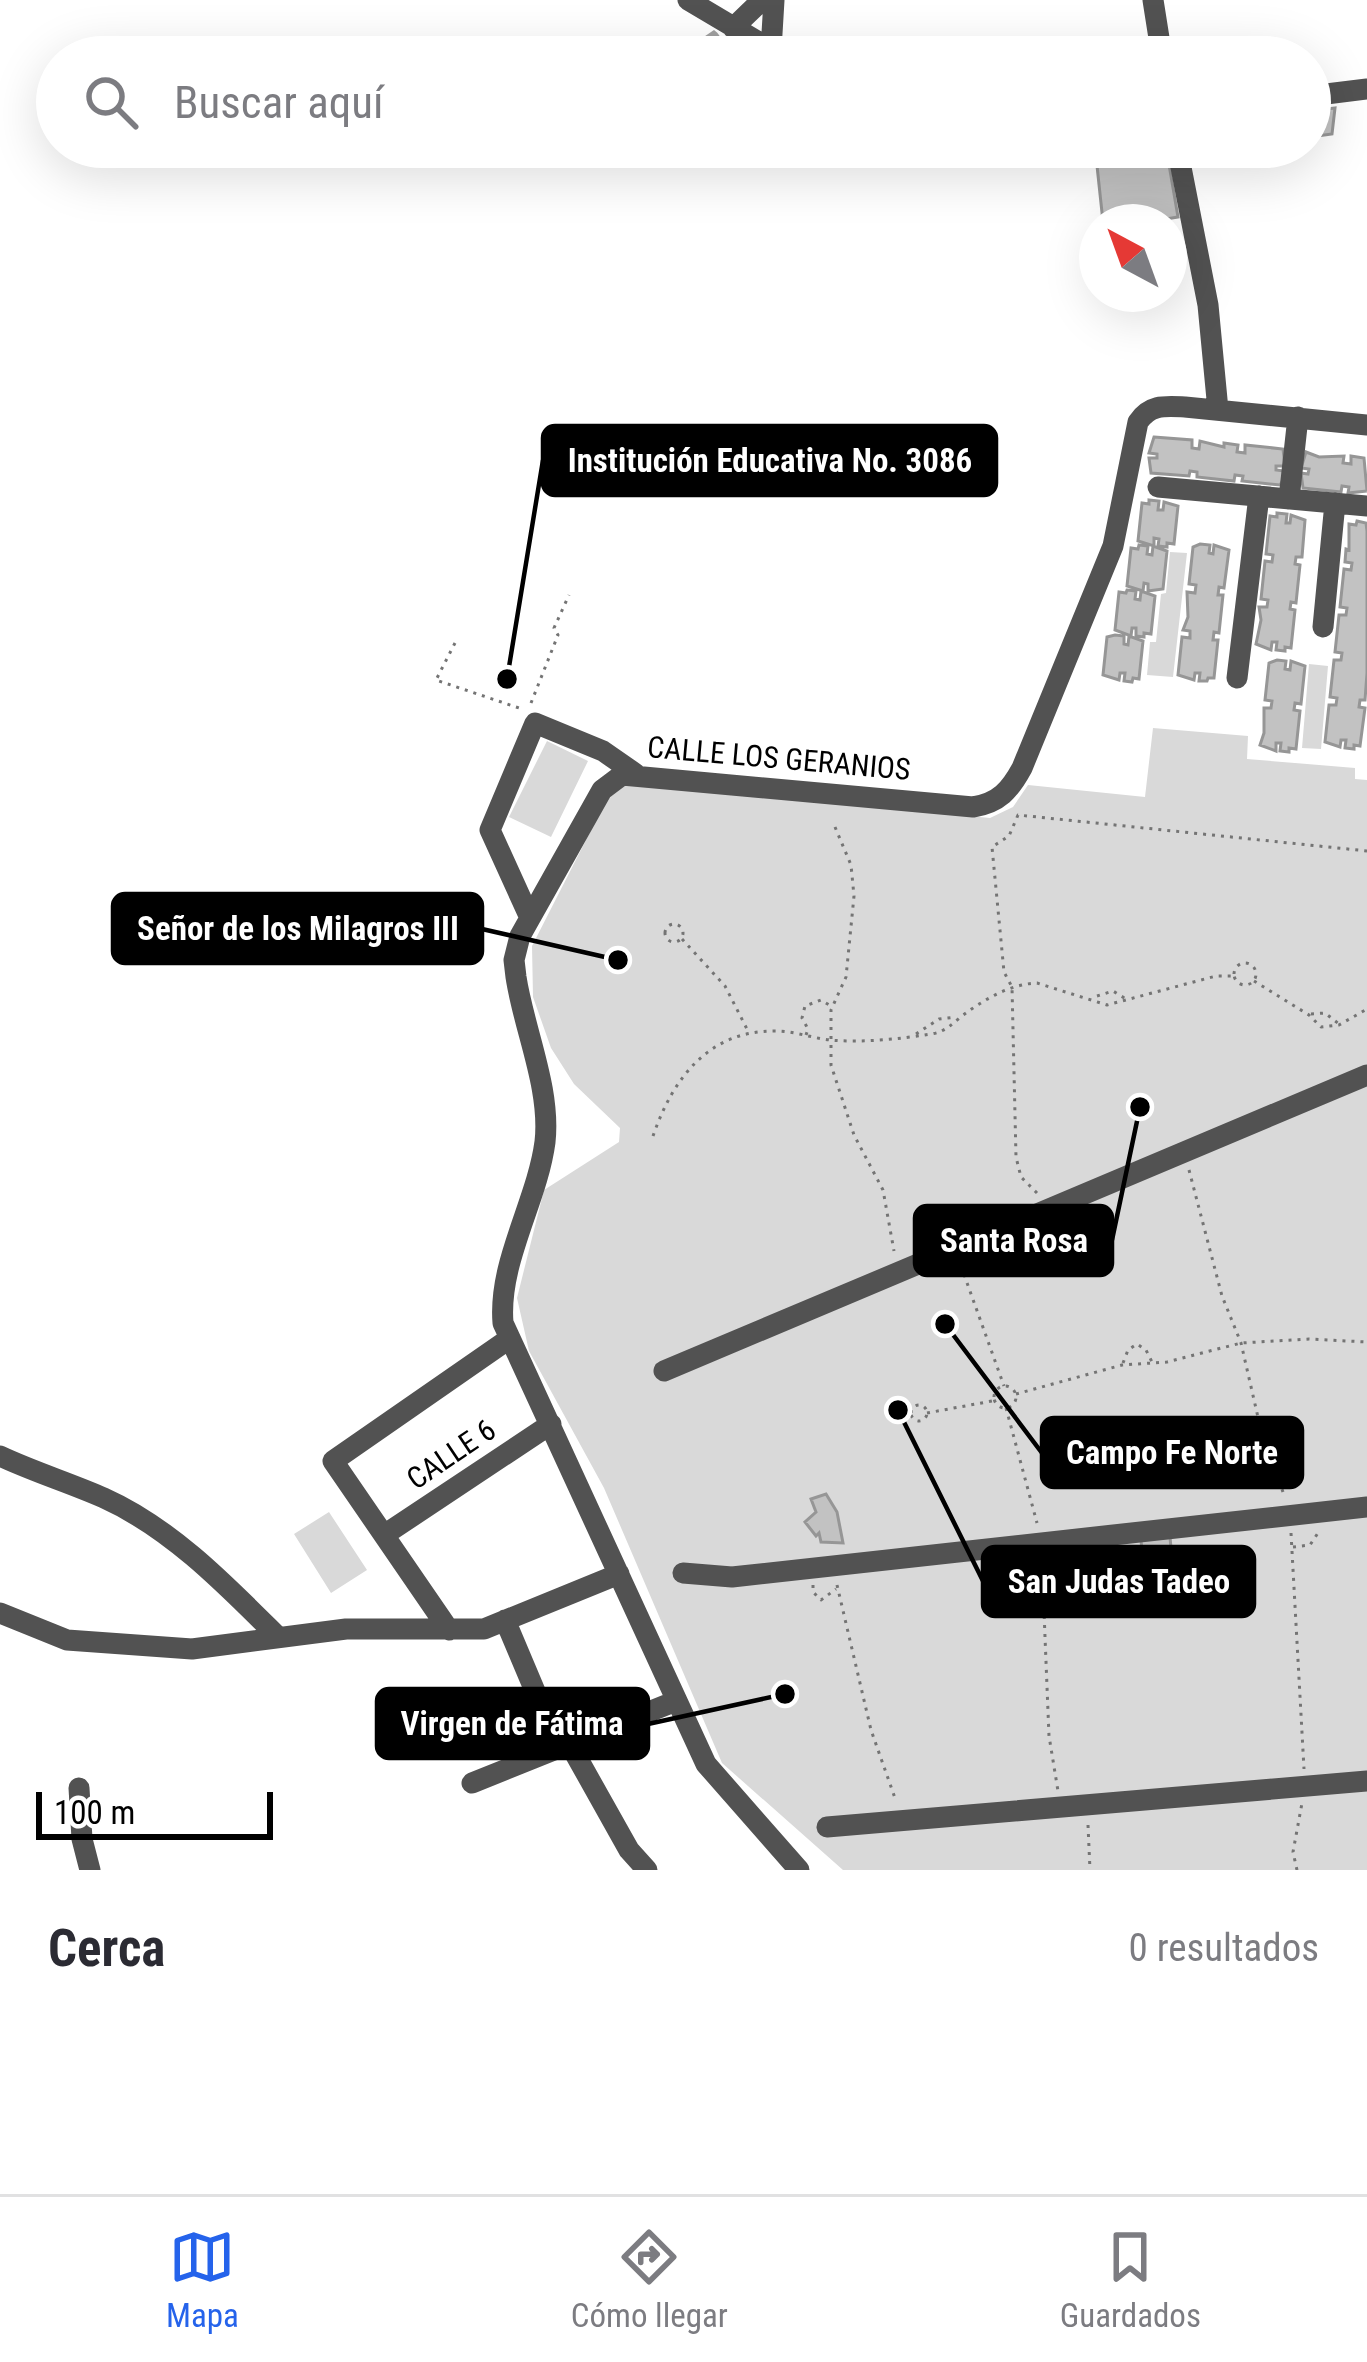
<!DOCTYPE html>
<html lang="es">
<meta charset="utf-8">
<style>
body{margin:0;font-family:"Roboto Condensed",sans-serif;background:#f7f7f7;color:#2b2b33}
.compass{position:absolute;left:1079px;top:204px;width:108px;height:108px;border-radius:50%;background:#fff;box-shadow:0 12px 48px #0002;rotate:319deg}
.scale{position:absolute;left:36px;bottom:30px;width:237px;box-sizing:border-box;padding-left:12px;border:6px solid #000;border-top:0;font-size:33px;line-height:42px;white-space:nowrap;color:#000;-webkit-text-stroke:9px #fff;paint-order:stroke}
.list{margin:0;padding:0;list-style:none}
h2{display:flex;justify-content:space-between;align-items:center;height:156px;margin:0;padding:0 48px;font-size:51px}
h2 small{font-size:39px;font-weight:400;color:#7c7c81}
.icon{flex:none;width:66px;height:66px;fill:none;stroke:currentColor;stroke-width:2;stroke-linecap:round;stroke-linejoin:round}
.map{position:relative;flex:none;width:1367px;height:1870px;overflow:hidden}
.search{position:absolute;background:#fff;box-shadow:0 12px 48px #0002;left:36px;right:36px;top:36px;height:132px;display:flex;align-items:center;gap:30px;box-sizing:border-box;padding:0 42px;border-radius:66px;color:#7c7c81;font-size:45px}
.sheet{height:324px;background:#fff}
nav{display:flex;justify-content:space-around;align-items:center;box-sizing:border-box;height:168px;border-top:3px solid #e1e1e2;background:#fff;font-size:33px;color:#7c7c81}
nav a{display:grid;justify-items:center;gap:6px}
nav .on{color:#2563eb}
.map>svg:first-child{display:block}
.green{fill:#d9d9d9}
.water{fill:#a0a0a0}
.building{fill:#c2c2c2;stroke:#969696;stroke-width:3}
.lines{fill:none;stroke-linecap:round;stroke-linejoin:round}
.path{stroke:#747474;stroke-width:3;stroke-dasharray:3 6;stroke-linecap:butt}
.minor{stroke:#525252;stroke-width:21}
.labels{text-anchor:middle;dominant-baseline:central;stroke-width:9;stroke-linejoin:round;paint-order:stroke}
.street-label{font-size:30px;fill:#000;stroke:#fff}
.leader{fill:none;stroke:#000;stroke-width:4.5}
.callout-dot{fill:#000;stroke:#fff;stroke-width:4.5}
.callout{fill:#000;stroke:#000;stroke-width:4.5}
.callout-label{font-size:33px;text-anchor:middle;font-weight:bold;fill:#fff}
</style>
<div class="map">
<svg width="1367" height="1870" viewBox="0 0 1367 1870">
<rect width="100%" height="100%" fill="#fff"/>
<path class="green" d="M1170,552l17,1 -14,124 -26,-2 3,-33h6l5,-48 5,-1z
M1309,664l19,2 -7,83 -19,-1z
M1153,728l95,8 -1,23 108,9v11l12,1v1090h-524l-121,-107 -118,-275 -75,-137 -12,-53 27,-108 75,-48 1,-14 -46,-44 -23,-36 -18,-51 -1,-51 79,-155 17,-8 362,35 23,-11 15,-22 117,12z
M547,741l41,20 -37,76 -42,-20z
M329,1512l38,58 -36,23 -37,-59z"/>
<path class="water" d="M714,30c10,7 10,19 2,27h-24l-3,-10z"/>
<path class="building" d="M1335,108l-3,26 -22,3v-26z
M1095,147h71l12,70 -30,5h-45z
M1154,437l38,3v8l7,1 1,-8 24,6v-4l14,2 -1,7 8,1v-8l38,4 2,17h-9v4l8,1 -1,9 -3,5 -38,-4 1,-5 -8,-1 -1,6 -37,-4v-5l-7,-1 -1,5 -38,-3 -2,-15h8v-4l-8,-1z
M1306,452l13,5 25,-1 -1,7 8,1v-8l13,2 3,33 -19,2 1,-6 -7,-1 -1,6 -38,-4 -2,-15 7,1 1,-5 -8,-1z
M1149,500l10,1 -1,9h5l1,-8 14,4 -4,38 -7,-1v4l-9,-1 1,-7 -5,-1v8l-16,-5 4,-38 7,1z
M1277,513l10,1 -1,9h4l1,-8 14,5 -3,37h-6l-1,7 5,1 -4,38 -5,-1 -1,7 5,1 -4,38 -6,-1v4l-9,-1 1,-8h-5l-1,8 -15,-6 5,-24 -2,-13h8l1,-7 -7,-1 4,-38 7,1 1,-7 -7,-1 4,-38 7,1z
M1357,521l9,2 1,8v142l-2,27h-5l-1,7 6,1 -5,38 -6,-1v4l-9,-1 1,-8h-5l-1,7 -15,-5 4,-37h7l1,-7 -7,-1 4,-37h7l1,-7 -7,-1 4,-37h7l1,-7 -7,-1 4,-38 7,1 1,-7 -7,-1 1,-13 3,1v-26l7,1z
M1200,544l10,1 -1,8 4,1 1,-9 15,5 -5,38 -5,-1 -1,8h5l-4,38 -5,-1 -1,8h5l-4,38h-6l-1,3h-8l1,-8h-5l-1,7 -16,-5 4,-38 8,1v-7l-7,-1 5,-13 -1,-25 8,1 1,-8 -7,-1 4,-37z
M1139,545l9,1 -1,8 5,1 1,-9 14,5 -4,38 -15,2v-7l-4,-1 -1,8 -16,-5 4,-38 7,1z
M1127,590l9,1 -1,8 5,1 1,-9 14,5 -4,38 -7,-1v4l-8,-1v-8h-4l-1,8 -16,-6 4,-38 7,1z
M1115,635l9,1v8l4,1 1,-9 14,5 -4,38 -6,-1 -1,4 -8,-1 1,-8h-5l-1,7 -16,-5 4,-38z
M1277,660l9,1 -1,8 5,1 1,-9 14,5 -4,38 -6,-1 -1,7 6,1 -4,38 -7,-1v4l-9,-1 1,-8h-5v8l-16,-6 4,-12v-25h7l1,-7 -7,-1 4,-37z
M826,1494l11,18 6,31 -22,-1 -2,-9 -3,3 -11,-14 11,-10 -5,-13z
M1170,1537l1,11 -29,3 -1,-11z"/>
<g class="lines">
<path class="path" d="M455,643l-19,37 86,29
M531,703l27,-68 -4,-7 15,-33
M835,827l16,38 3,31 -8,81 -15,33v55l23,70 29,55 11,61
M665 933a9 9 0 1 1 18 0a9 9 0 1 1-18 0Z
M682,939l43,47 23,45
M1234 974a11 11 0 1 1 22 0a11 11 0 1 1-22 0Z
M1254,981l55,34 12,12 18,-2 28,-16
M1097,996l16,-5 13,8
M1311,1014l14,-1 14,11
M916,1034l23,-15 17,-2
M806,1035l2,-6 -6,-11 3,-12 16,-6 10,6
M653,1136c20,-58 56,-106 123,-105 18,0 36,7 54,9 32,3 70,-1 101,-6 14,-2 21,-10 31,-18 21,-16 48,-32 75,-33l70,22 109,-29h18
M1189,1170l33,126 19,47 19,83 24,69
M1037,1193l-16,-16 -5,-20 -4,-170 -8,-15 -12,-125 17,-11 9,-21 349,36
M961,1266l43,120
M1123,1363l5,-13 9,-6 9,6 6,12
M994 1397a11 11 0 1 1 22 0a11 11 0 1 1-22 0Z
M1016,1394l106,-29 45,-3 74,-19 68,-4 58,3
M911 1413a8 8 0 1 1 16 0a8 8 0 1 1-16 0Z
M1006,1408l31,115
M927,1413l65,-12
M1291,1533l13,236
M1293,1547l17,-2 8,-12
M1042,1562l7,174 9,55
M1012,1568l5,11 14,-1 7,-6
M813,1585v7l8,8 15,-11
M837,1585l34,145 25,71
M1088,1825l2,45
M1297,1870l-4,-18 9,-49"/>
<path class="minor" d="M688,0l96,57
M1153,0l9,57
M733,28l29,-28
M771,50l3,-50
M1310,96l57,-7
M1177,147l31,158 10,105
M1158,487l209,19
M1289,499l9,-82
M1323,627l12,-124
M1237,678l22,-182
M530,918l-40,-88 45,-107 68,28 33,23
M664,1371l703,-296
M0,1456c34,16 70,27 104,42 67,30 123,88 174,139
M384,1535l167,-111
M683,1573l49,4 635,-70
M0,1613l67,27 125,9 154,-20h138l135,-55
M505,1620l54,128
M449,1630l-116,-169 176,-122
M569,1743l60,107 18,20
M472,1783l204,-82
M79,1788l3,51 8,31
M827,1827l540,-46
M799,1870l-93,-106 -203,-441c-5,-61 34,-121 42,-181 6,-54 -21,-112 -29,-165l-2,-17 6,-24 82,-146 20,-15 351,32c26,-4 37,-17 49,-39l91,-222 25,-124c12,-18 27,-16 47,-15l182,18"/>
</g>
<g class="labels">
<g class="street-label">
<text transform="translate(779 758) rotate(5)">CALLE LOS GERANIOS</text>
<text transform="translate(451 1454) rotate(-34)">CALLE 6</text>
</g>
</g>
<path class="leader" d="M507 679L543 460M618 960L482 929M1140 1107L1112 1240M945 1324L1042 1453M898 1410L983 1581M785 1694L648 1724"/>
<g class="callout-dot">
<circle cx="507" cy="679" r="12"/>
<circle cx="618" cy="960" r="12"/>
<circle cx="1140" cy="1107" r="12"/>
<circle cx="945" cy="1324" r="12"/>
<circle cx="898" cy="1410" r="12"/>
<circle cx="785" cy="1694" r="12"/>
</g>
<g class="callout">
<rect x="543" y="426" width="453" height="69" rx="12"/>
<rect x="113" y="894" width="369" height="69" rx="12"/>
<rect x="915" y="1206" width="197" height="69" rx="12"/>
<rect x="1042" y="1418" width="260" height="69" rx="12"/>
<rect x="983" y="1547" width="271" height="69" rx="12"/>
<rect x="377" y="1689" width="271" height="69" rx="12"/>
</g>
<g class="callout-label">
<text x="770" y="472">Institución Educativa No. 3086</text>
<text x="298" y="940">Señor de los Milagros III</text>
<text x="1014" y="1252">Santa Rosa</text>
<text x="1172" y="1464">Campo Fe Norte</text>
<text x="1119" y="1593">San Judas Tadeo</text>
<text x="512" y="1735">Virgen de Fátima</text>
</g>
</svg>
<svg class="compass" viewBox="-18 -18 36 36"><path d="M0-13l5 13h-10z" fill="#e53935"/><path d="M0 13l5-13h-10z" fill="#7c7c81"/></svg>
<div class="scale">100 m</div>
<div class="search"><svg class="icon" aria-label="search" viewBox="0 0 24 24"><circle cx="10" cy="10" r="6"/><path d="M15 15l6 6"/></svg>Buscar aquí</div>
</div>
<section class="sheet">
<h2>Cerca<small>0 resultados</small></h2>
<ul class="list">
</ul>
</section>
<nav>
<a class="on"><svg class="icon" aria-label="map" viewBox="0 0 24 24"><path d="M3 6l6-2 6 2 6-2v14l-6 2-6-2-6 2zM9 4v14M15 6v14"/></svg>Mapa</a>
<a><svg class="icon" aria-label="directions" viewBox="0 0 24 24"><path d="M12 3l9 9-9 9-9-9zM9 14v-3h6M13 9l2 2-2 2"/></svg>Cómo llegar</a>
<a><svg class="icon" aria-label="saved" viewBox="0 0 24 24"><path d="M7 4h10v16l-5-4-5 4z"/></svg>Guardados</a>
</nav>
